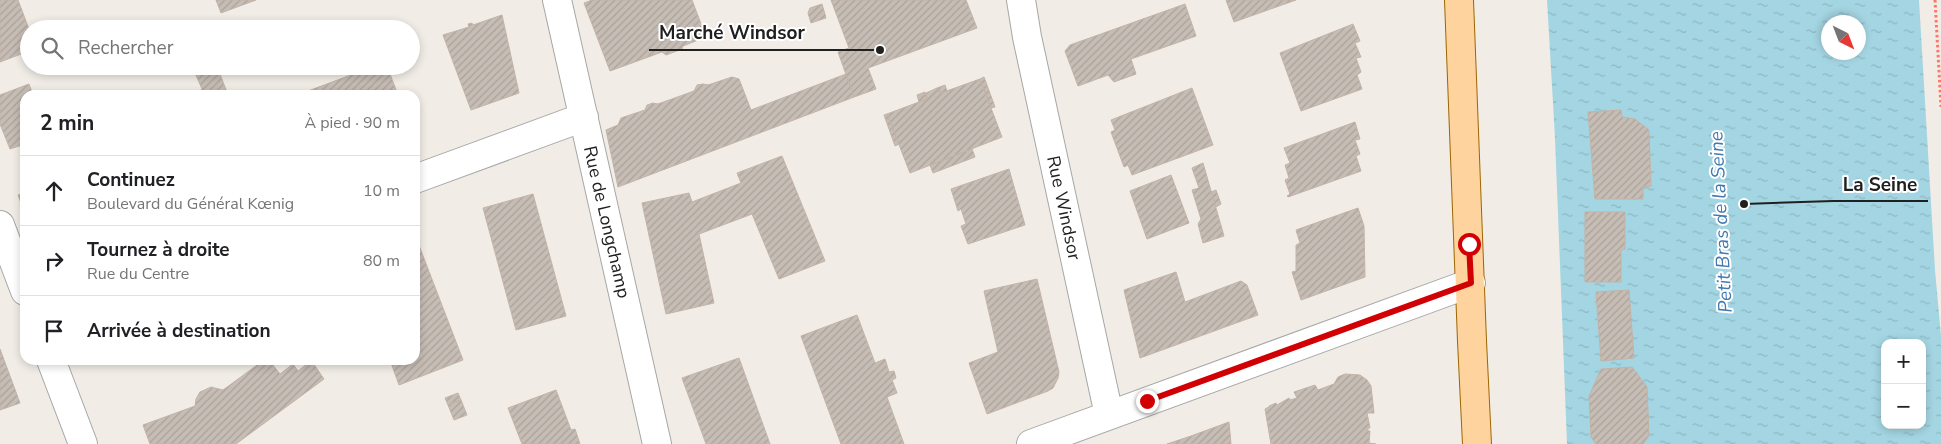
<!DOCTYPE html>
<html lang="fr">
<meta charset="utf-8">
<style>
body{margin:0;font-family:"Nunito Sans",sans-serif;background:#f2f2f2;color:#202124}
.controls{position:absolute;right:15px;bottom:15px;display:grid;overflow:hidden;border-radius:10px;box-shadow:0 2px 8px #0003}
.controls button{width:45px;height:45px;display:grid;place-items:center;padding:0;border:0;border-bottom:1px solid #e0e0e0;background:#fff;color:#202124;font:25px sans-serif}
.compass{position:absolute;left:1821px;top:15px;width:45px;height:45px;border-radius:50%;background:#fff;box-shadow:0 2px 8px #0003;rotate:138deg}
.stop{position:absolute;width:15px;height:15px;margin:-11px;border:4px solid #d00004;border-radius:50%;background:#fff}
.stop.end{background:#d00004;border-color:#fff;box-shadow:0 1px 5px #0008}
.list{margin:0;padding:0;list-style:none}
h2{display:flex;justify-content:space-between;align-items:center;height:65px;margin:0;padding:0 20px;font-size:21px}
h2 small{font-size:16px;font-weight:400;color:#757577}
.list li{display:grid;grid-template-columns:32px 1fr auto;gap:15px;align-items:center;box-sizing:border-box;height:70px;padding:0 20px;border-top:1px solid #e0e0e0}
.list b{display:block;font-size:19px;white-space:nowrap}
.list p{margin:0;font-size:16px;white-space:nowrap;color:#757577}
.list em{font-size:16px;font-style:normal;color:#757577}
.icon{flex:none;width:28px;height:28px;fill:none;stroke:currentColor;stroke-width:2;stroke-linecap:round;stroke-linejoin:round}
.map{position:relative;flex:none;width:1941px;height:444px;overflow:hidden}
.search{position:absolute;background:#fff;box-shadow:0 2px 8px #0003;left:20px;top:20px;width:400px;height:55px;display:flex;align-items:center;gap:12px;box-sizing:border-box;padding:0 18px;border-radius:28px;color:#757577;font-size:19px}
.panel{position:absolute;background:#fff;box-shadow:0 2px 8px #0003;left:20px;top:90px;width:400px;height:275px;border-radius:15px}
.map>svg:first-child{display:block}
.water{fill:url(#water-ripples);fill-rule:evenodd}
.building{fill:url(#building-hatch);stroke:#c4b3a7}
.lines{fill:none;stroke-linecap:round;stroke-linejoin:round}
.street-casing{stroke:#a7a7a7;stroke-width:30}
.primary-casing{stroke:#9c6600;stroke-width:30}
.path{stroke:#ff7669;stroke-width:3;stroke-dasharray:2.5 2.5;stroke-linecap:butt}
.street{stroke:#fff;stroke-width:28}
.primary{stroke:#ffd39d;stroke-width:28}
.route{stroke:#d00004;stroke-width:6}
.labels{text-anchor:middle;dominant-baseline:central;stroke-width:4;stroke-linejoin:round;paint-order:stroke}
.street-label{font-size:18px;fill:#202020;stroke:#fff}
.water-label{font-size:19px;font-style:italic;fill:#427ab0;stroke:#fff}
.leader{fill:none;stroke:#202020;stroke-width:2}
.callout-dot{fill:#202020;stroke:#fff;stroke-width:2}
.callout-label{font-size:19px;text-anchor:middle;font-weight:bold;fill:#202020;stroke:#fff;stroke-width:4;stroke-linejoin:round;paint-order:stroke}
</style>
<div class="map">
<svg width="1941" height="444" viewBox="0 0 1941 444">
<defs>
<pattern id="water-ripples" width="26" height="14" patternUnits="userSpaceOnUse" patternTransform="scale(1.25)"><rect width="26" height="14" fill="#a4d5e2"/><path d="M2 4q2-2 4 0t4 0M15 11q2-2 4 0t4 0" fill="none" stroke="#8db7c2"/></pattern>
<pattern id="building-hatch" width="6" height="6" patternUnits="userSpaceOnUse" patternTransform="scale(1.25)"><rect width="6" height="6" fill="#c6bdb5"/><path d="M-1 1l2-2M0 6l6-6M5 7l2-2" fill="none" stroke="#aaa29b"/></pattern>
</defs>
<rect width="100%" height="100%" fill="#f1ede6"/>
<path class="water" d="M1547,0h372l16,270 6,66v108h-374l-12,-306zM1828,22h30v30h-30zM1885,343h37v82h-37z"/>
<path class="building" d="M0,0h18l11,29v22l-29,11z
M216,0h40l-35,13z
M592,0h100l14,37 -23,9 -1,3 -16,6 -4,-3 -52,19 -26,-68z
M831,0h135l11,28 -109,40 8,21 -22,8 -16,-45 11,-4z
M1226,0h70l-62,22z
M822,4l4,14 -15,5 -3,-10 2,-5z
M1185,4l11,32 -65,23 5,15 -22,8 -6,-7 -30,11 -13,-35 5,-6z
M502,15l17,78 -48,17 -28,-75 26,-8 -1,-3 4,-1 1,2z
M1353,24l7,17 -5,2 6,14 -5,1 5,14 -4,3 5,14 -61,22 -21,-58z
M192,66h25l11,29h-31l5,-6z
M375,66h12l11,29h-98v-1z
M846,74l8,23 -236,90 -12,-57 12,-5 3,-7 24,-8 2,-5 6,-2 5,1 36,-13 3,-6 6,-1 5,1 24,-8 7,2 12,31z
M984,77l11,30 -4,1 -11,-29z
M980,79l22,58 -92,36 -23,-59 40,-15 -1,-6 11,-5 1,4 2,-1 1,2z
M29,84l4,11h-8v49l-15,5 -10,-25v-29z
M945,85l2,6 -6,2 -1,-2 -2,1 -1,-4z
M1192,88l21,57 -81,30 -4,-10 -4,2 -13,-35 4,-2 -4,-10z
M925,92l2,7 -8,3 -2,-7z
M1621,110l1,7 13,2 14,11 2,56 -8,1v12h-48l-7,-87z
M887,114l12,30 -4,2 -11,-31z
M1355,122l5,17 -5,1 5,14 -4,2 5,15 -73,26 -1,-1 3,-2 -5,-14 4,-2 -4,-13 5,-2 -6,-15z
M972,149l3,8 -42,16 -3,-8z
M782,156l43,105 -46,18 -27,-65 -53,20 15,69 -48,11 -24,-111 47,-10 3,9 49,-19 -4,-10z
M1203,163l21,73 -21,7 -5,-19 3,-5 -9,-29 7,-2 -7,-20z
M1009,169l16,56 -57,19 -7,-18 5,-2 -5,-15 -3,2 -7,-22z
M1171,175l18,48 -42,16 -17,-48z
M1216,190l5,14 -5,3 -5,-15z
M25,193v21l-7,-19z
M533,194l33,122 -50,14 -33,-122z
M1358,208l6,18 1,51 -64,23 -9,-28 4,-1v-26l4,-2 -4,-13z
M1585,212h40v37l-4,1v32h-36z
M415,235l48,125 -64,25 -9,-25h25z
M1176,272l9,30 56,-21 6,4 11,30 -118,43 -16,-68z
M1037,279l22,93 -1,6 -5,10 -5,3 -61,23 -18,-51 29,-11 -14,-61z
M1629,290l5,68 -33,3 -5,-69z
M857,315l18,48 10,-4 4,13 5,-1 2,7 -4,2 5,13 -10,4 17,47h-63l-40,-108z
M0,349l20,54 -20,7z
M739,358l31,86h-64l-24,-66z
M264,360h5l11,14 13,-10 5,7 14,-11h3l-2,3 11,16 -88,65h-86l-7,-19 52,-19 1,-7 4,-7 11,-5 12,3z
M1632,367l15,20 2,49 -6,8h-47l-5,-7 -2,-41 12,-27z
M1345,374l15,1 7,5 4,6 3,27h-7l3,15h-2v3h2l-1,12 7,1h-105l-6,-35 4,-2v-1l7,-3 1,2 12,-7 1,2 7,-2 -3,-6 21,-7 3,5 16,-6 4,-7z
M556,390l15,40 4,-1 5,15h-58l-14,-36z
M458,393l3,7 -13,5 -3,-7z
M461,400l6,15 -13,5 -6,-15z
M1229,422l2,22h-64l24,-8z"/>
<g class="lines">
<defs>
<path id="street" d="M557,0l100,444
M1021,0l6,37 82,378
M415,179l169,-62
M0,225l25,66
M51,360l32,84
M1031,444l440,-161"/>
<path id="primary" d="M1459,0l13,341 5,103"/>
</defs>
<use href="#street" class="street-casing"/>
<use href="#primary" class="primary-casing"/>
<path class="path" d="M1935,0l6,107"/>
<use href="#street" class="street"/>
<use href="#primary" class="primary"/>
</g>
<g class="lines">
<path class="route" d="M1147,401l324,-118 -2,-39"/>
</g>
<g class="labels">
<g class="street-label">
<text transform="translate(1064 208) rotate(78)">Rue Windsor</text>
<text transform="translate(607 222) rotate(77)">Rue de Longchamp</text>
</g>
<g class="water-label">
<text transform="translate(1721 222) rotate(-93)">Petit Bras de la Seine</text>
</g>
</g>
<path class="leader" d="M880 50L815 50H649M1744 204L1833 201H1928"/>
<g class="callout-dot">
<circle cx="880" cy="50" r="5"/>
<circle cx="1744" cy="204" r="5"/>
</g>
<g class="callout-label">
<text x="732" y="39">Marché Windsor</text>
<text x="1880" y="191">La Seine</text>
</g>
</svg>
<div class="controls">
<button>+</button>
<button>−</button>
</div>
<svg class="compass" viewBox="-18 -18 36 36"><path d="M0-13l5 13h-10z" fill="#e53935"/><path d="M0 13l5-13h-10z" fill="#757577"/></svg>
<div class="stop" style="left:1469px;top:244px"></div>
<div class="stop end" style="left:1147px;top:401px"></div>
<div class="search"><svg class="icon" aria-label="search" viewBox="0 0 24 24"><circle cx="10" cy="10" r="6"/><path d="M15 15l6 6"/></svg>Rechercher</div>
<section class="panel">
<h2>2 min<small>À pied · 90 m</small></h2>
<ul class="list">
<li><svg class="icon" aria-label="ahead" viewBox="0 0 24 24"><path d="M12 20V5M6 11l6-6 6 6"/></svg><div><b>Continuez</b><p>Boulevard du Général Kœnig</p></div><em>10 m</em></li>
<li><svg class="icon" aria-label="right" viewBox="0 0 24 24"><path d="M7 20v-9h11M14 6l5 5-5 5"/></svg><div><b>Tournez à droite</b><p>Rue du Centre</p></div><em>80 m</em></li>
<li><svg class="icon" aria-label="arrive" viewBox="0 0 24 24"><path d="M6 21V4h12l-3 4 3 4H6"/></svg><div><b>Arrivée à destination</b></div></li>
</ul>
</section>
</div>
